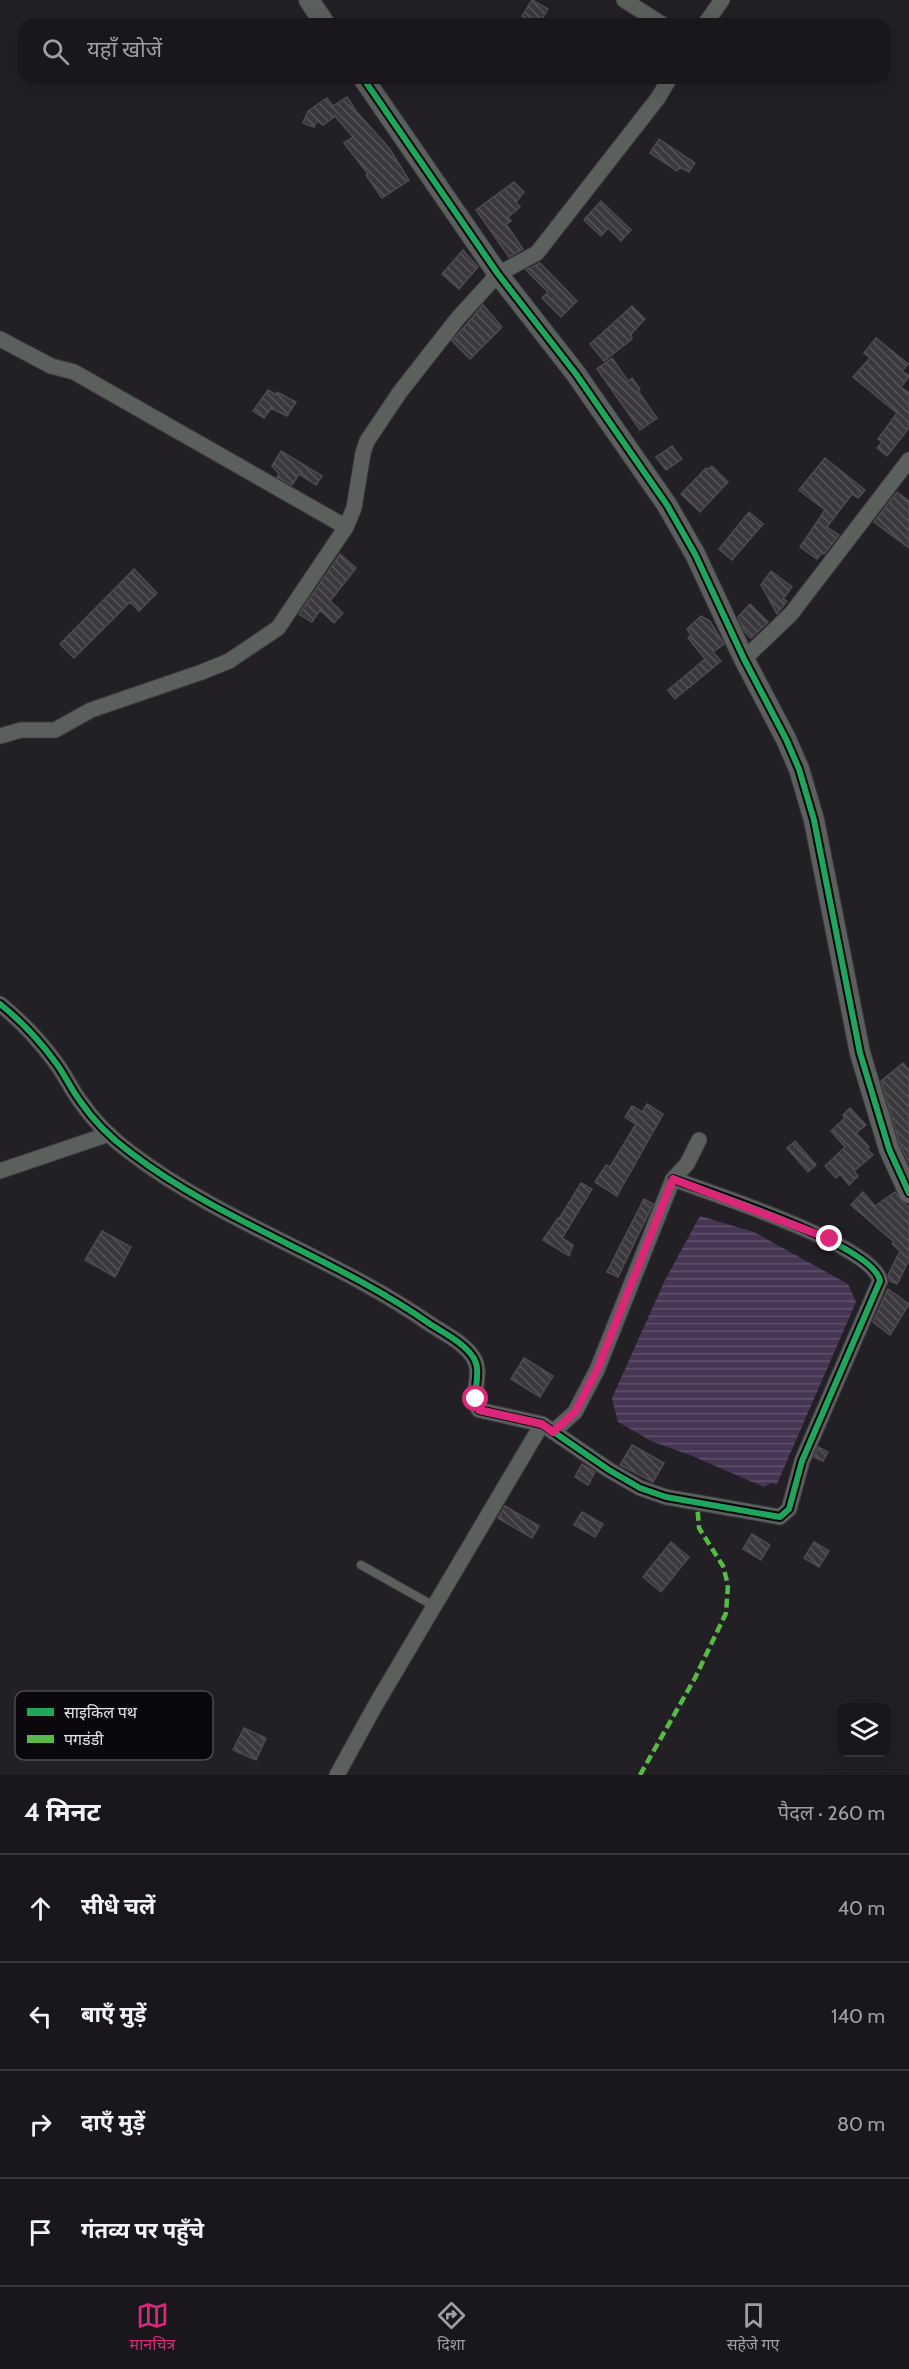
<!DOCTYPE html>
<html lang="hi">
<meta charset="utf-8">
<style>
body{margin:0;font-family:Cabin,"Noto Sans Devanagari",sans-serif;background:#232025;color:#f1f3f6}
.controls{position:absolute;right:18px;bottom:18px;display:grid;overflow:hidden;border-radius:12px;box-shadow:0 6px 24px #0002}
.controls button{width:54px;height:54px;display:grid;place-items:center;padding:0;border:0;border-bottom:2px solid #38363b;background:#1a171c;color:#f1f3f6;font:30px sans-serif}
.stop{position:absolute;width:18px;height:18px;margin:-14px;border:4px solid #db2777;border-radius:50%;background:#fff}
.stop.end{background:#db2777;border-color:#fff;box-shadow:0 2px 6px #0008}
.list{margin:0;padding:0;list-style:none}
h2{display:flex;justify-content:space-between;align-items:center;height:78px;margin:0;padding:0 24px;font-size:26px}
h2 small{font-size:20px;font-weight:400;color:#9f9fa3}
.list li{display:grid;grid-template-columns:39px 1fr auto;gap:18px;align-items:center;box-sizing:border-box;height:108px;padding:0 24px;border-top:2px solid #38363b}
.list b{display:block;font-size:22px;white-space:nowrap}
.list em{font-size:20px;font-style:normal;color:#9f9fa3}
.icon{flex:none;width:33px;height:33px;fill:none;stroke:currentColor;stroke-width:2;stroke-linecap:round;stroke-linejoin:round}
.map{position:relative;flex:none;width:909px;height:1775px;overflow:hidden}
.search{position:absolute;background:#1a171c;box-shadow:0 6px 24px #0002;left:18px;right:18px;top:18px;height:66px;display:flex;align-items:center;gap:15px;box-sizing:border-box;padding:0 21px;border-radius:18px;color:#9f9fa3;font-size:22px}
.sheet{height:510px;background:#1a171c}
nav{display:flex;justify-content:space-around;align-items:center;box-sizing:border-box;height:84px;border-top:2px solid #38363b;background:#1a171c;font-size:16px;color:#9f9fa3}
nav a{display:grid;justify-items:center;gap:3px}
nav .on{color:#db2777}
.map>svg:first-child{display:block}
.water{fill:url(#water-rules)}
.building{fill:url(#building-back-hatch);stroke:#4e4b50;stroke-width:1.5}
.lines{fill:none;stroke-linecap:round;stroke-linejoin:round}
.service-casing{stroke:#3d3b40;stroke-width:10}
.minor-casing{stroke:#3d3b40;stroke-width:17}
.tertiary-casing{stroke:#3d3b40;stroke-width:22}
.service{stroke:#5b605d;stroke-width:8}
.minor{stroke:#5b605d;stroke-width:15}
.tertiary{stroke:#5b605d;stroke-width:20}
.quiet{stroke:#58b947;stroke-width:4.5;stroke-dasharray:9 4.5;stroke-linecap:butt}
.cycleway-casing{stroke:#0a080d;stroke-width:10}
.cycleway{stroke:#20a55d;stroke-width:6}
.route{stroke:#db2777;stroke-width:8}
.key{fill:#0a080d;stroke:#4c494f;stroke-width:1.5}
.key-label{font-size:16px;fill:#e5e1e9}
</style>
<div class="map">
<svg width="909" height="1775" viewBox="0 0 909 1775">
<defs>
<pattern id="water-rules" width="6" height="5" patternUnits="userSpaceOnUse" patternTransform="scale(1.5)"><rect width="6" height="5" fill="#473554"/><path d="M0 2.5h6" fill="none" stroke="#61526d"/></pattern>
<pattern id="building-back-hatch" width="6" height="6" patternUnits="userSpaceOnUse" patternTransform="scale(1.5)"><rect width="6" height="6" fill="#3b383d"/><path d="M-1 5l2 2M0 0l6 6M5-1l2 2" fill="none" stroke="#575459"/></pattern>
</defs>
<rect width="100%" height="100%" fill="#221f25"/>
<path class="water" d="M700,1216l54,16 94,52 8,18 -79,182 -6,-1 -7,4 -74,-32 -37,-13 -35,-20 -6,-24 53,-118z"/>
<path class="building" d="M532,0l16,9 -9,15h-4l-13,-8z
M347,97l9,14 33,37 20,32 -27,18 -16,-23 2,-1 -24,-31 9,-6 -18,-21 -12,9 -6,-4 -3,6 -11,-4 5,-12 19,-13 6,8z
M659,139l36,24 -6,9 -9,-5 -3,4 -27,-18z
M514,182l10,10 -8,10 4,5 -12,10 3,4 -5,3 17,25 -14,8 -33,-47z
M601,201l30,29 -10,11 -13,-13 -7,8 -17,-16z
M463,250l15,17 -19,22 -17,-15z
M540,263l37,38 -16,16 -19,-19 6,-6 -22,-22z
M483,305l19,22 -32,32 -18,-18z
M632,306l13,13 -14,15 1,5 -28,22 -14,-17z
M876,338l32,26 -6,7 7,5 -8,11 8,6v35l-22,28 -10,-8 5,-6 -4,-3 19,-26 -44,-36 17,-19 -6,-5z
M612,358l16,23 4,-3 8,11 -2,2 19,27 -17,12 -43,-61z
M268,390l8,5 1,-3 19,10 -9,14 -16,-8 -7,10 -11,-7z
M672,446l10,13 -16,11 -10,-13z
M281,451l41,25 -6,9 -17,-11 -7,11 -15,-8 2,-3 -7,-8z
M825,458l40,32 -7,8 -6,-4 -25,33 12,8 -15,19 -2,-1 -5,6 -17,-12 25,-37 -26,-20z
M712,466l16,16 -28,30 -19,-18 25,-26 3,1z
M897,492l12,9v47l-35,-26z
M749,512l14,12 -31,36 -13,-11z
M340,554l16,14 -26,33 13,12 -9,10 -14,-13 -8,12 -13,-8z
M134,569l23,24 -18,18 -9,-9 -56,56 -14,-14z
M771,571l21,16 -9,12 4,2 -10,13 -16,-29z
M750,604l18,18 -17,16 -7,-7 -6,-14z
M701,616l9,5 14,23 -11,8 8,9 -46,38 -7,-9 37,-31 -17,-21 3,-3 -4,-6z
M903,1063l6,7v93l-9,-18 -19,-64z
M647,1104l16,10 -46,82 -22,-14 11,-17 4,2 26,-43 -11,-7 7,-11 10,6z
M850,1108l16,17 -10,8 13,14 -2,2 6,6 -19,16 4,5 -9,9 -9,-11 -4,4 -11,-12 20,-19 -14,-16 14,-13 -2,-3z
M795,1141l21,24 -8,7 -21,-24z
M581,1183l11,6 -30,49 11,7 -4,11 -26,-16 15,-22 1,1z
M863,1192l12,14 20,-14 7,10 7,5v53l-12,24 -7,-3 -2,-6 12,-24 -8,-7 2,-2 -43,-37z
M644,1199l9,5 -35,73 -11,-5z
M102,1231l29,16 -16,30 -30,-17z
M888,1289l21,15 -19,31 -17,-13z
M524,1358l29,18 -13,21 -29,-18z
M632,1445l32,18 -11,19 -33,-17z
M818,1447l10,5 -5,9 -9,-4z
M582,1464l13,8 -7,13 -13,-8z
M505,1506l34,20 -7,12 -34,-20z
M582,1512l21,12 -8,13 -21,-12z
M752,1534l18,11 -9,15 -18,-11z
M671,1542l18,15 -28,35 -18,-15z
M814,1542l15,9 -10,16 -15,-9z
M244,1728l22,10 -10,22 -23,-10z"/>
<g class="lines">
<defs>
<path id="service" d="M361,1565l73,41"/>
<path id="minor" d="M624,0l38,24
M705,24l17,-24
M0,339l51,27 23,6 272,155
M744,659l47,-45 118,-154
M0,736l21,-6h34l36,-20 111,-38 27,-11 49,-33 68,-101 8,-19 9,-55 4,-12 33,-49 58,-74 40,-44 39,-21 121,-155 12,-20
M0,1004c21,17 40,37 56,59 9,12 15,26 24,38 13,19 32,38 51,52 92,70 205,105 299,171 14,9 34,19 43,33 11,16 -4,38 6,53l63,14 67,46 31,18 26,9 114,20 9,-8 13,-48 78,-180c-6,-36 -170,-88 -207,-102
M0,1171l109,-37
M553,1432l22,-20 22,-42 76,-191 14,-15 12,-24
M337,1775l38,-69 167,-282"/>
<path id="tertiary" d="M309,0l16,24
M363,78l135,196 78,100 91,131 28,49 49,105 42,80 13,30 15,51 46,233 29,96 20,44"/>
</defs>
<use href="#service" class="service-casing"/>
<use href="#minor" class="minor-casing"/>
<use href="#tertiary" class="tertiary-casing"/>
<use href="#service" class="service"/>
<use href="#minor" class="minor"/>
<use href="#tertiary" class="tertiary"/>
<path class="quiet" d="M640,1775l55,-97 31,-65 2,-28 -5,-19 -24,-38 -2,-26"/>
<defs>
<path id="cycleway" d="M363,78l135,196 78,100 91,131 28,49 49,105 42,80 13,30 15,51 46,233 29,96 20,44
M0,1004c21,17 40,37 56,59 9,12 15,26 24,38 13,19 32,38 51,52 92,70 205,105 299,171 14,9 34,19 43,33 11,16 -4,38 6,53l63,14 67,46 31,18 26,9 114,20 9,-8 13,-48 78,-180c-6,-36 -170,-88 -207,-102"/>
</defs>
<use href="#cycleway" class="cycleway-casing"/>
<use href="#cycleway" class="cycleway"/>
</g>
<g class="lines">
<path class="route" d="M476,1399l3,11 63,14 11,8 22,-20 22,-42 76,-191 157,60"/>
</g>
<rect x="15" y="1691" width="198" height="69" rx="9" class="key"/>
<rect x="27" y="1708" width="27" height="8" fill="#20a55d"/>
<rect x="27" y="1735" width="27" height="8" fill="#58b947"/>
<g class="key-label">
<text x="64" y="1718">साइकिल पथ</text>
<text x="64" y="1745">पगडंडी</text>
</g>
</svg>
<div class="controls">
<button><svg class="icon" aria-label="layers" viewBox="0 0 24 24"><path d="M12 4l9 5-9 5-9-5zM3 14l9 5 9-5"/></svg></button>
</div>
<div class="stop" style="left:476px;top:1399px"></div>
<div class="stop end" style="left:830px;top:1239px"></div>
<div class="search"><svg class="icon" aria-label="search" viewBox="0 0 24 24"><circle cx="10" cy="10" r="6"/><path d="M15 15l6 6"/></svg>यहाँ खोजें</div>
</div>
<section class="sheet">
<h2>4 मिनट<small>पैदल · 260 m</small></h2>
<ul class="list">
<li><svg class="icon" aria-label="ahead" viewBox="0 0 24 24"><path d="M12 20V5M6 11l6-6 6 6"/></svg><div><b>सीधे चलें</b></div><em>40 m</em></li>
<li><svg class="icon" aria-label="left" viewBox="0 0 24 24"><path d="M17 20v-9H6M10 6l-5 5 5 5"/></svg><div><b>बाएँ मुड़ें</b></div><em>140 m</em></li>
<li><svg class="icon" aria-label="right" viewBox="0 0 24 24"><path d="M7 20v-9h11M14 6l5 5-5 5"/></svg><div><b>दाएँ मुड़ें</b></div><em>80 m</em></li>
<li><svg class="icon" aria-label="arrive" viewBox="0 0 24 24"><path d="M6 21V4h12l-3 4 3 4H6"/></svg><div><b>गंतव्य पर पहुँचे</b></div></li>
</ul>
</section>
<nav>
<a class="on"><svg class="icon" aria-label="map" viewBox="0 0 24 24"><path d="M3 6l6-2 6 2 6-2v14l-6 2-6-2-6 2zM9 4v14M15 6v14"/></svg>मानचित्र</a>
<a><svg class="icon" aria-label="directions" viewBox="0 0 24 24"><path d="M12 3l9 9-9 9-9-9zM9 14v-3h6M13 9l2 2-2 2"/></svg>दिशा</a>
<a><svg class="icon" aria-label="saved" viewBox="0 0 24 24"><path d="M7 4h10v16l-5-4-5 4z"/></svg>सहेजे गए</a>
</nav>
